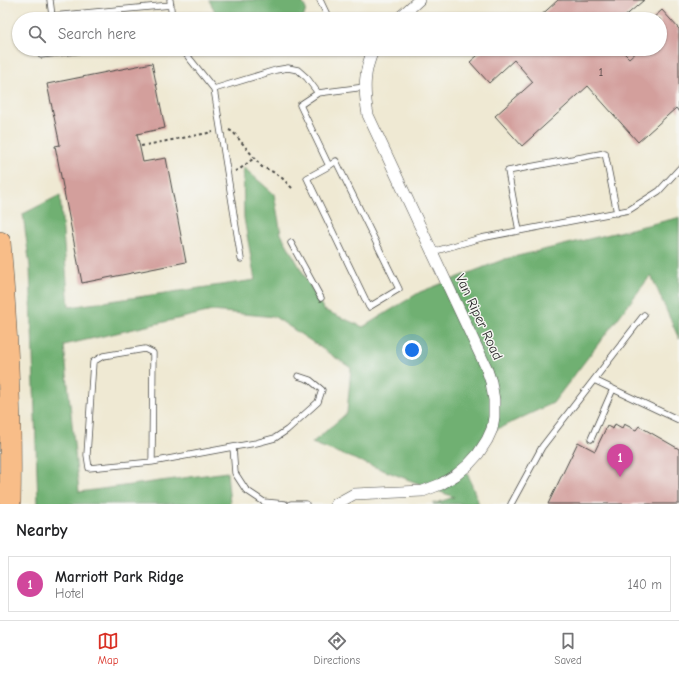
<!DOCTYPE html>
<style>
body{margin:0;font-family:"Comic Neue",sans-serif;background:#f6f6f6;color:#202124}
.you{position:absolute;left:412px;top:350px;width:14px;height:14px;margin:-10px;border:3px solid #fff;border-radius:50%;background:#1a73e8;box-shadow:0 0 0 6px #1a73e833}
.badge{display:grid;place-items:center;width:26px;height:26px;border-radius:50%;background:#d93025;color:#fff;font-size:13px;font-weight:700}
.pin{position:absolute;translate:-50% -33px;filter:drop-shadow(0 1px 2px #0008)}
.pin::after{content:'';position:absolute;top:21px;width:14px;height:12px;background:inherit;clip-path:polygon(0 0,100% 0,50% 100%)}
.list{margin:0;padding:0;list-style:none}
h2{display:flex;justify-content:space-between;align-items:center;height:52px;margin:0;padding:0 16px;font-size:17px}
h2 small{font-size:13px;font-weight:400;color:#757577}
.list li{display:grid;grid-template-columns:26px 1fr auto;gap:12px;align-items:center;box-sizing:border-box;height:56px;margin:0 8px 8px;padding:0 8px;border:1px solid #e0e0e0;border-radius:0px}
.list b{display:block;font-size:15px;white-space:nowrap}
.list p{margin:0;font-size:13px;white-space:nowrap;color:#757577}
.list em{font-size:13px;font-style:normal;color:#757577}
.icon{flex:none;width:22px;height:22px;fill:none;stroke:currentColor;stroke-width:2;stroke-linecap:round;stroke-linejoin:round}
.map{position:relative;flex:none;width:679px;height:504px;overflow:hidden}
.search{position:absolute;background:#fff;box-shadow:0 1px 3px #0004;left:12px;right:12px;top:12px;height:44px;display:flex;align-items:center;gap:10px;box-sizing:border-box;padding:0 14px;border-radius:22px;color:#757577;font-size:15px}
.sheet{height:116px;background:#fff}
nav{display:flex;justify-content:space-around;align-items:center;box-sizing:border-box;height:56px;border-top:1px solid #e0e0e0;background:#fff;font-size:11px;color:#757577}
nav a{display:grid;justify-items:center;gap:2px}
nav .on{color:#d93025}
.map>svg:first-child{display:block}
.forest{fill:#70b072;stroke:#4e6e4e}
.building{fill:#d39f9c}
.lines{fill:none;stroke-linecap:round;stroke-linejoin:round}
.lane-casing{stroke:#484844;stroke-width:7}
.street-casing{stroke:#484844;stroke-width:12}
.highway-casing{stroke:#484844;stroke-width:22}
.path{stroke:#484844;stroke-width:2;stroke-dasharray:3 3;stroke-linecap:butt}
.lane{stroke:#fff;stroke-width:5.5}
.street{stroke:#fff;stroke-width:11}
.highway{stroke:#f8bd88;stroke-width:21}
.labels{text-anchor:middle;dominant-baseline:central;stroke-width:3;stroke-linejoin:round;paint-order:stroke}
.number-label{font-size:12px;fill:#554847}
.street-label{font-size:14px;fill:#2b2b2b;stroke:#f6f6f2}
</style>
<div class="map">
<svg width="679" height="504" viewBox="0 0 679 504">
<rect width="100%" height="100%" fill="#f6f6f2"/>
<filter id="ink" filterUnits="userSpaceOnUse"><feTurbulence type="fractalNoise" baseFrequency=".025" numOctaves="2"/><feDisplacementMap in="SourceGraphic" scale="8" xChannelSelector="R" yChannelSelector="G"/><feConvolveMatrix kernelMatrix="1 2 1 2 8 2 1 2 1" color-interpolation-filters="sRGB"/></filter>
<filter id="wash" filterUnits="userSpaceOnUse"><feTurbulence type="fractalNoise" baseFrequency=".012" numOctaves="4" result="noise"/><feDisplacementMap in="SourceGraphic" scale="16" xChannelSelector="R" yChannelSelector="G"/><feGaussianBlur stdDeviation="0.9" result="paint"/><feColorMatrix in="noise" values="0 0 0 0 0 0 0 0 0 0 0 0 0 0 0 0 0 1.4 0 .05"/><feComposite in="paint" operator="in"/></filter>
<g filter="url(#wash)">
<rect width="100%" height="100%" fill="#efe9d3"/>
<path class="forest" d="M209,0h92l5,9 -3,10h-84z
M243,167l31,27 7,40 43,76 39,17 57,-35 85,-33 172,-41 2,-1v122l-28,-64 -98,128 -64,30 -23,37 13,34h-46l21,-7 -142,-54 35,-30 4,-45 -76,-51 -63,-6 -148,34 15,147 148,-20 3,32h-192l-8,-237 -7,-53 37,-19 9,112 186,-27 -11,-62z"/>
<g id="blocks">
<path class="building" d="M558,0h86l-22,19h-85z
M662,10l17,19v83l-3,-4 -38,34 -50,-56 -66,60 -27,-30 38,-34 -19,-22 -25,23 -19,-21 15,-13h135l9,9 10,-9h21v-30h-8z
M152,63l13,65 -28,6 6,28 23,-4 20,104 -104,21 -27,-137 5,-1 -13,-61z
M615,424l7,4 2,-4 12,6 3,-4 40,23v55h-131l30,-62 17,9 12,-25 6,3z"/>
</g>
</g>
<g filter="url(#ink)">
<use href="#blocks" fill-opacity="0" stroke="#484844" stroke-width="1"/>
<g class="lines">
<defs>
<path id="lane" d="M170,0l2,19
M320,0l9,19
M52,16l119,-11
M36,19v-1l16,-2 -2,-16
M40,49l1,6 53,-6
M182,49l32,40 62,-19 12,-2 10,2 9,8 11,15
M214,89l27,170
M329,166l-22,12 62,129 30,-18 -63,-128 -7,5 -29,-61 18,-12 47,-6
M519,231l-11,-60 97,-18 12,60
M291,243l30,55
M432,252l49,-14 148,-28 30,-19 20,-22
M594,380l85,40
M591,439l22,-50
M233,447l23,-4 19,-5 12,-8 31,-28 4,-12 -12,-10 -12,-4
M152,462l1,-109 -8,-4 -42,7 -10,6 -6,93 2,13 63,-6 81,-15 2,26 11,17 18,12 21,2
M291,504h15
M511,504l31,-57 102,-132"/>
<path id="street" d="M398,19l21,-19
M336,504l18,-10 69,-3 18,-7 15,-9 12,-10 10,-11 9,-14 5,-11 2,-12v-17l-3,-18 -5,-15 -118,-252c-4,-23 -5,-44 6,-66"/>
<path id="highway" d="M0,242c7,87 12,174 10,262"/>
</defs>
<use href="#lane" class="lane-casing"/>
<use href="#street" class="street-casing"/>
<use href="#highway" class="highway-casing"/>
<path class="path" d="M229,130l4,2 29,35 11,5 9,6 11,11
M141,146l72,-14
M235,171l5,-2 14,-11"/>
<use href="#lane" class="lane"/>
<use href="#street" class="street"/>
<use href="#highway" class="highway"/>
</g>
</g>
<g class="labels">
<g class="number-label">
<text x="601" y="72">1</text>
</g>
<g class="street-label">
<text transform="translate(479 317) rotate(65)">Van Riper Road</text>
</g>
</g>
</svg>
<div class="you"></div>
<div class="pin badge" style="left:620px;top:477px;background:#d1479c">1</div>
<div class="search"><svg class="icon" aria-label="search" viewBox="0 0 24 24"><circle cx="10" cy="10" r="6"/><path d="M15 15l6 6"/></svg>Search here</div>
</div>
<section class="sheet">
<h2>Nearby<small></small></h2>
<ul class="list">
<li><span class="badge" style="background:#d1479c">1</span><div><b>Marriott Park Ridge</b><p>Hotel</p></div><em>140 m</em></li>
</ul>
</section>
<nav>
<a class="on"><svg class="icon" aria-label="map" viewBox="0 0 24 24"><path d="M3 6l6-2 6 2 6-2v14l-6 2-6-2-6 2zM9 4v14M15 6v14"/></svg>Map</a>
<a><svg class="icon" aria-label="directions" viewBox="0 0 24 24"><path d="M12 3l9 9-9 9-9-9zM9 14v-3h6M13 9l2 2-2 2"/></svg>Directions</a>
<a><svg class="icon" aria-label="saved" viewBox="0 0 24 24"><path d="M7 4h10v16l-5-4-5 4z"/></svg>Saved</a>
</nav>
